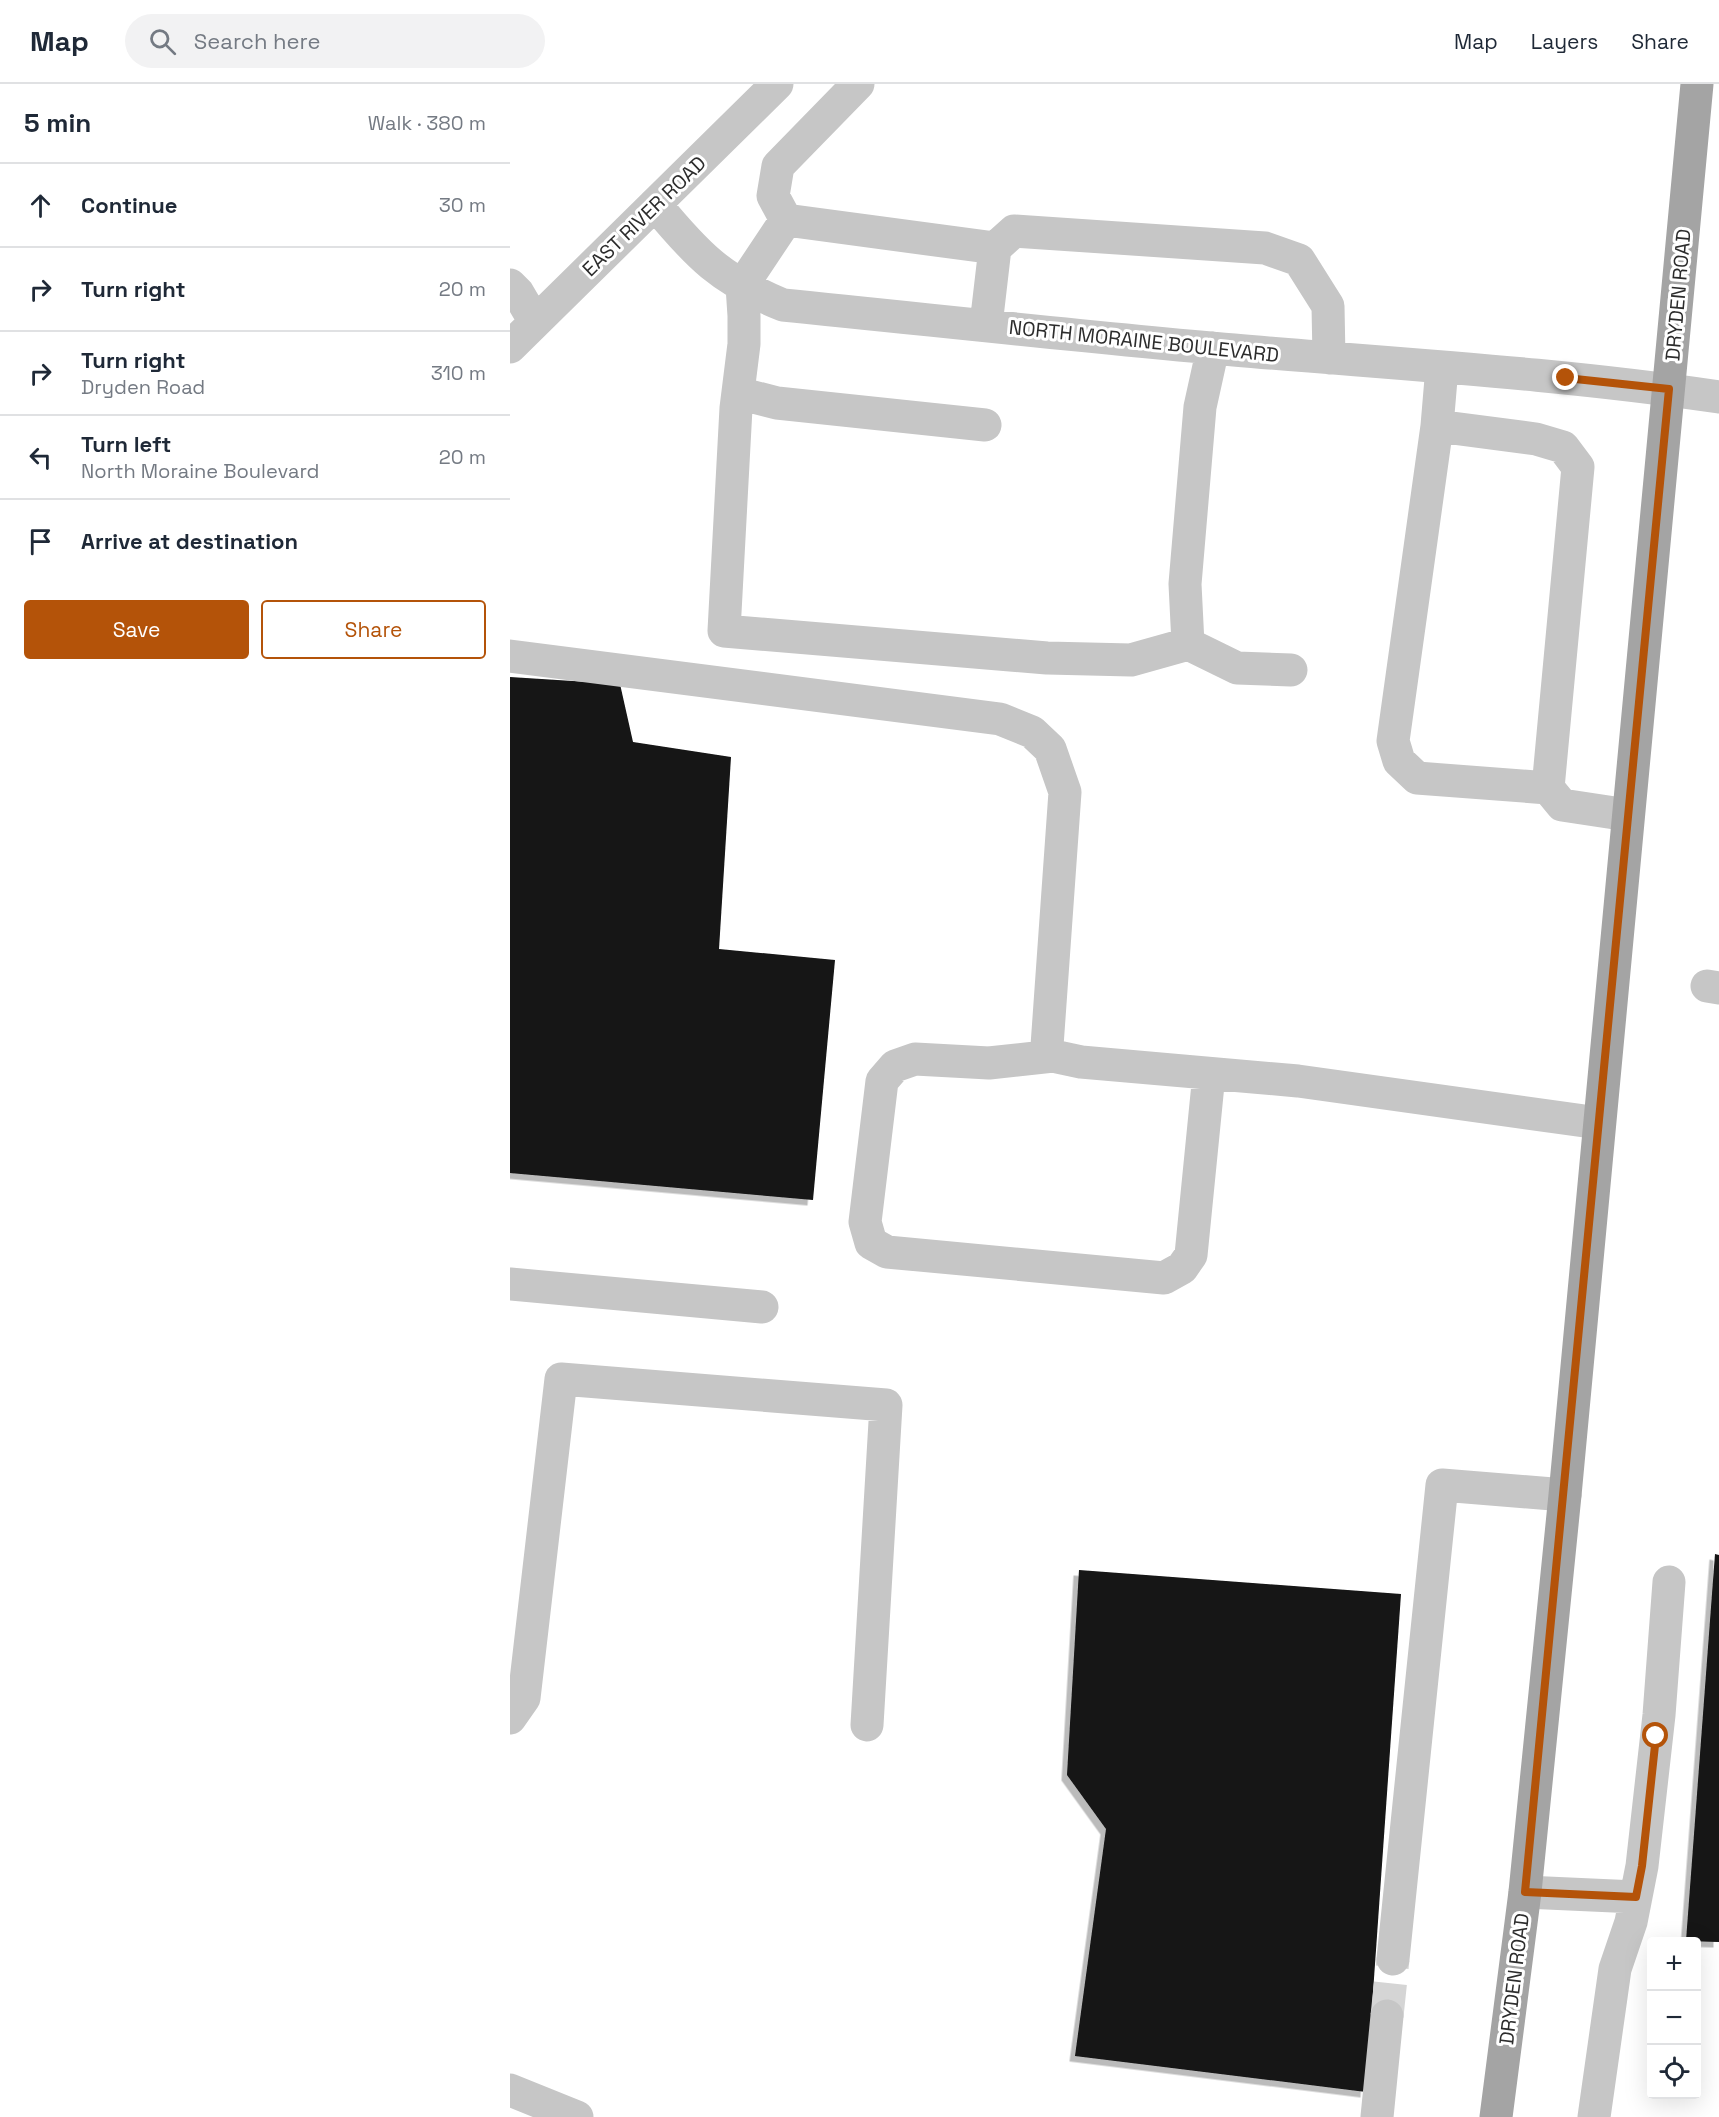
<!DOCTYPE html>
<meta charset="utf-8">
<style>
body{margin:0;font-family:"Space Grotesk",sans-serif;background:#f2f2f3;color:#1f2937}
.controls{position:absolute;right:18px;bottom:18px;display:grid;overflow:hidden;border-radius:6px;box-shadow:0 6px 24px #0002}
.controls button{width:54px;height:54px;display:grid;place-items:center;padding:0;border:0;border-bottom:2px solid #e0e1e3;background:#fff;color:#1f2937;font:30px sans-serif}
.stop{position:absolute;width:18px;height:18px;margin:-14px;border:4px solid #b45309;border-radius:50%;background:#fff}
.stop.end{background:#b45309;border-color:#fff;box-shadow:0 2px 6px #0008}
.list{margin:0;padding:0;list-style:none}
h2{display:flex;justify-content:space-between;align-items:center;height:78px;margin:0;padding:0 24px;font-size:26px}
h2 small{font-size:20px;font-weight:400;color:#747a83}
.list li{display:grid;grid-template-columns:39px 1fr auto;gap:18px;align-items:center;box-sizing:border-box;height:84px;padding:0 24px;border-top:2px solid #e0e1e3}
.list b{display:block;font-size:22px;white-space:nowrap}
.list p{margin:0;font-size:20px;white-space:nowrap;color:#747a83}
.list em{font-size:20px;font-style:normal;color:#747a83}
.actions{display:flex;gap:12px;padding:18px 24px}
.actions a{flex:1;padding:14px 0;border:2px solid #b45309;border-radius:6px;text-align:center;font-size:21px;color:#b45309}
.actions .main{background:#b45309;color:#fff}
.icon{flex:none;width:33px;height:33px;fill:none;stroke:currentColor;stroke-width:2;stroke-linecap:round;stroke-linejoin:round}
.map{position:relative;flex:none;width:1209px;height:2033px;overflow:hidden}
header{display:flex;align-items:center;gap:36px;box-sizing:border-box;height:84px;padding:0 30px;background:#fff;border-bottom:2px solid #e0e1e3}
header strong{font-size:28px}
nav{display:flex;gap:33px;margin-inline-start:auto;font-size:21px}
.search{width:420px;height:54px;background:#f2f2f3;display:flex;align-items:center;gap:15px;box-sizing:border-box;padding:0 21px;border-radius:33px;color:#747a83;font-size:22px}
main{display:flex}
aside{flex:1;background:#fff}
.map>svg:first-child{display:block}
.building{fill:#131313;filter:url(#shadow)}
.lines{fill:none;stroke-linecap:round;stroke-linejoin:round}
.minor-tunnel{stroke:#d5d5d5;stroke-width:33;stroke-dasharray:33 16;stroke-linecap:butt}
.minor{stroke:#c6c6c6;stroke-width:33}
.major{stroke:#a4a4a4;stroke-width:33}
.route{stroke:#b45309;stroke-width:8}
.labels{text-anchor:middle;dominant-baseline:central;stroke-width:6;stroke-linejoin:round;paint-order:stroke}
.street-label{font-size:20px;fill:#2c2c2c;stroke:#fff}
</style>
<header>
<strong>Map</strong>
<div class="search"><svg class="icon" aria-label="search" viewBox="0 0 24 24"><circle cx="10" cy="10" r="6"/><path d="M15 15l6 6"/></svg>Search here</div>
<nav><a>Map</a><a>Layers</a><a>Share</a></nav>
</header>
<main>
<aside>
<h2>5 min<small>Walk · 380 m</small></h2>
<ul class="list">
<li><svg class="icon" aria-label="ahead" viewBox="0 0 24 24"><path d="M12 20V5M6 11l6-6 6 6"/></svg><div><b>Continue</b></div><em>30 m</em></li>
<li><svg class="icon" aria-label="right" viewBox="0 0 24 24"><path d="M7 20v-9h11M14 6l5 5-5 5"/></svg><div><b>Turn right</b></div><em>20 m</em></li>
<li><svg class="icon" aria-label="right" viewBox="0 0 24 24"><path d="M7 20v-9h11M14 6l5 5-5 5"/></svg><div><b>Turn right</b><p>Dryden Road</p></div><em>310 m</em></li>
<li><svg class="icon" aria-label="left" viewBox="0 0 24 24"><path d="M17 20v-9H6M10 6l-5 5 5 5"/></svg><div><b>Turn left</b><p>North Moraine Boulevard</p></div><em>20 m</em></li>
<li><svg class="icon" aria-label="arrive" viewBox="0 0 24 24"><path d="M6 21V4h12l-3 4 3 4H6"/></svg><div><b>Arrive at destination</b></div></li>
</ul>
<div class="actions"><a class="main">Save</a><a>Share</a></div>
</aside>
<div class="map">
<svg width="1209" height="2033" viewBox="0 0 1209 2033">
<defs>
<filter id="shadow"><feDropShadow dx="-5.5" dy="5.5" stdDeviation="0" flood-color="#0004"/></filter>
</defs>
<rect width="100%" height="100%" fill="#fff"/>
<path class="building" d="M0,593l110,7 13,58 98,15 -12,192 116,11 -22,240 -303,-27z
M1205,1470l4,1v387l-33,-1z
M569,1486l322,24 -35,498 -291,-36 31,-227 -39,-54z"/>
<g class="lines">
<path class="minor-tunnel" d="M877,1932l6,-57"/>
<path class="minor" d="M145,120c42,51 66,76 128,101 150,15 301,32 451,45 162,14 324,23 485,47
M276,136l-13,-24 5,-30 80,-82
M485,164l-209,-28 -44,66 2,30v28l-8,64 -12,223 323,27 84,2 57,-16
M0,201l8,8 17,29
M476,241l9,-77 19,-17 251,17 34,12 29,46 1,52
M0,263l267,-263
M703,264l-13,59 -15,177 3,60 49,24 54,2
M932,283l-5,59 99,13 27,8 15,20 -30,321 14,17 66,10
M228,309l39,10 208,22
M927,342l-44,315 6,20 18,17 131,10
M0,572l490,63 32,13 18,17 15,43 -18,254 6,10 28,6 217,19 301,42
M1197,902l12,2
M543,972l-64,7 -74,-4 -20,7 -13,15 -17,141 6,21 16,9 277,26 18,-10 9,-13 18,-181
M0,1200l252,23
M0,1634l14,-20 37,-319 325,26 -19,320
M1015,1808l111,5
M883,1875l49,-474 123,10
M0,2006l67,27
M867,2033l10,-101
M1084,2033l21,-148 16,-47 11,-56 17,-151 10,-133"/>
<path class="major" d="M986,2033l29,-225 40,-397 132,-1411"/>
</g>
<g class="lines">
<path class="route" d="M1056,294l103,11 -144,1503 111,5 6,-31 14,-130"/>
</g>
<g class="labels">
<g class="street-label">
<text transform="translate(134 132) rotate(-44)">EAST RIVER ROAD</text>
<text transform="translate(1168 211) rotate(-85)">DRYDEN ROAD</text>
<text transform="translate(634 257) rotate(6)">NORTH MORAINE BOULEVARD</text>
<text transform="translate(1004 1895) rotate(-83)">DRYDEN ROAD</text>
</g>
</g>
</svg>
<div class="controls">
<button>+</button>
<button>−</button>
<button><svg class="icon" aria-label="locate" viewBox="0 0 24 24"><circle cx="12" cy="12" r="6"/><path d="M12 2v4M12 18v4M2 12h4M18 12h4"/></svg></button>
</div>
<div class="stop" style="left:1146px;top:1652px"></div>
<div class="stop end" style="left:1056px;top:294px"></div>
</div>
</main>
